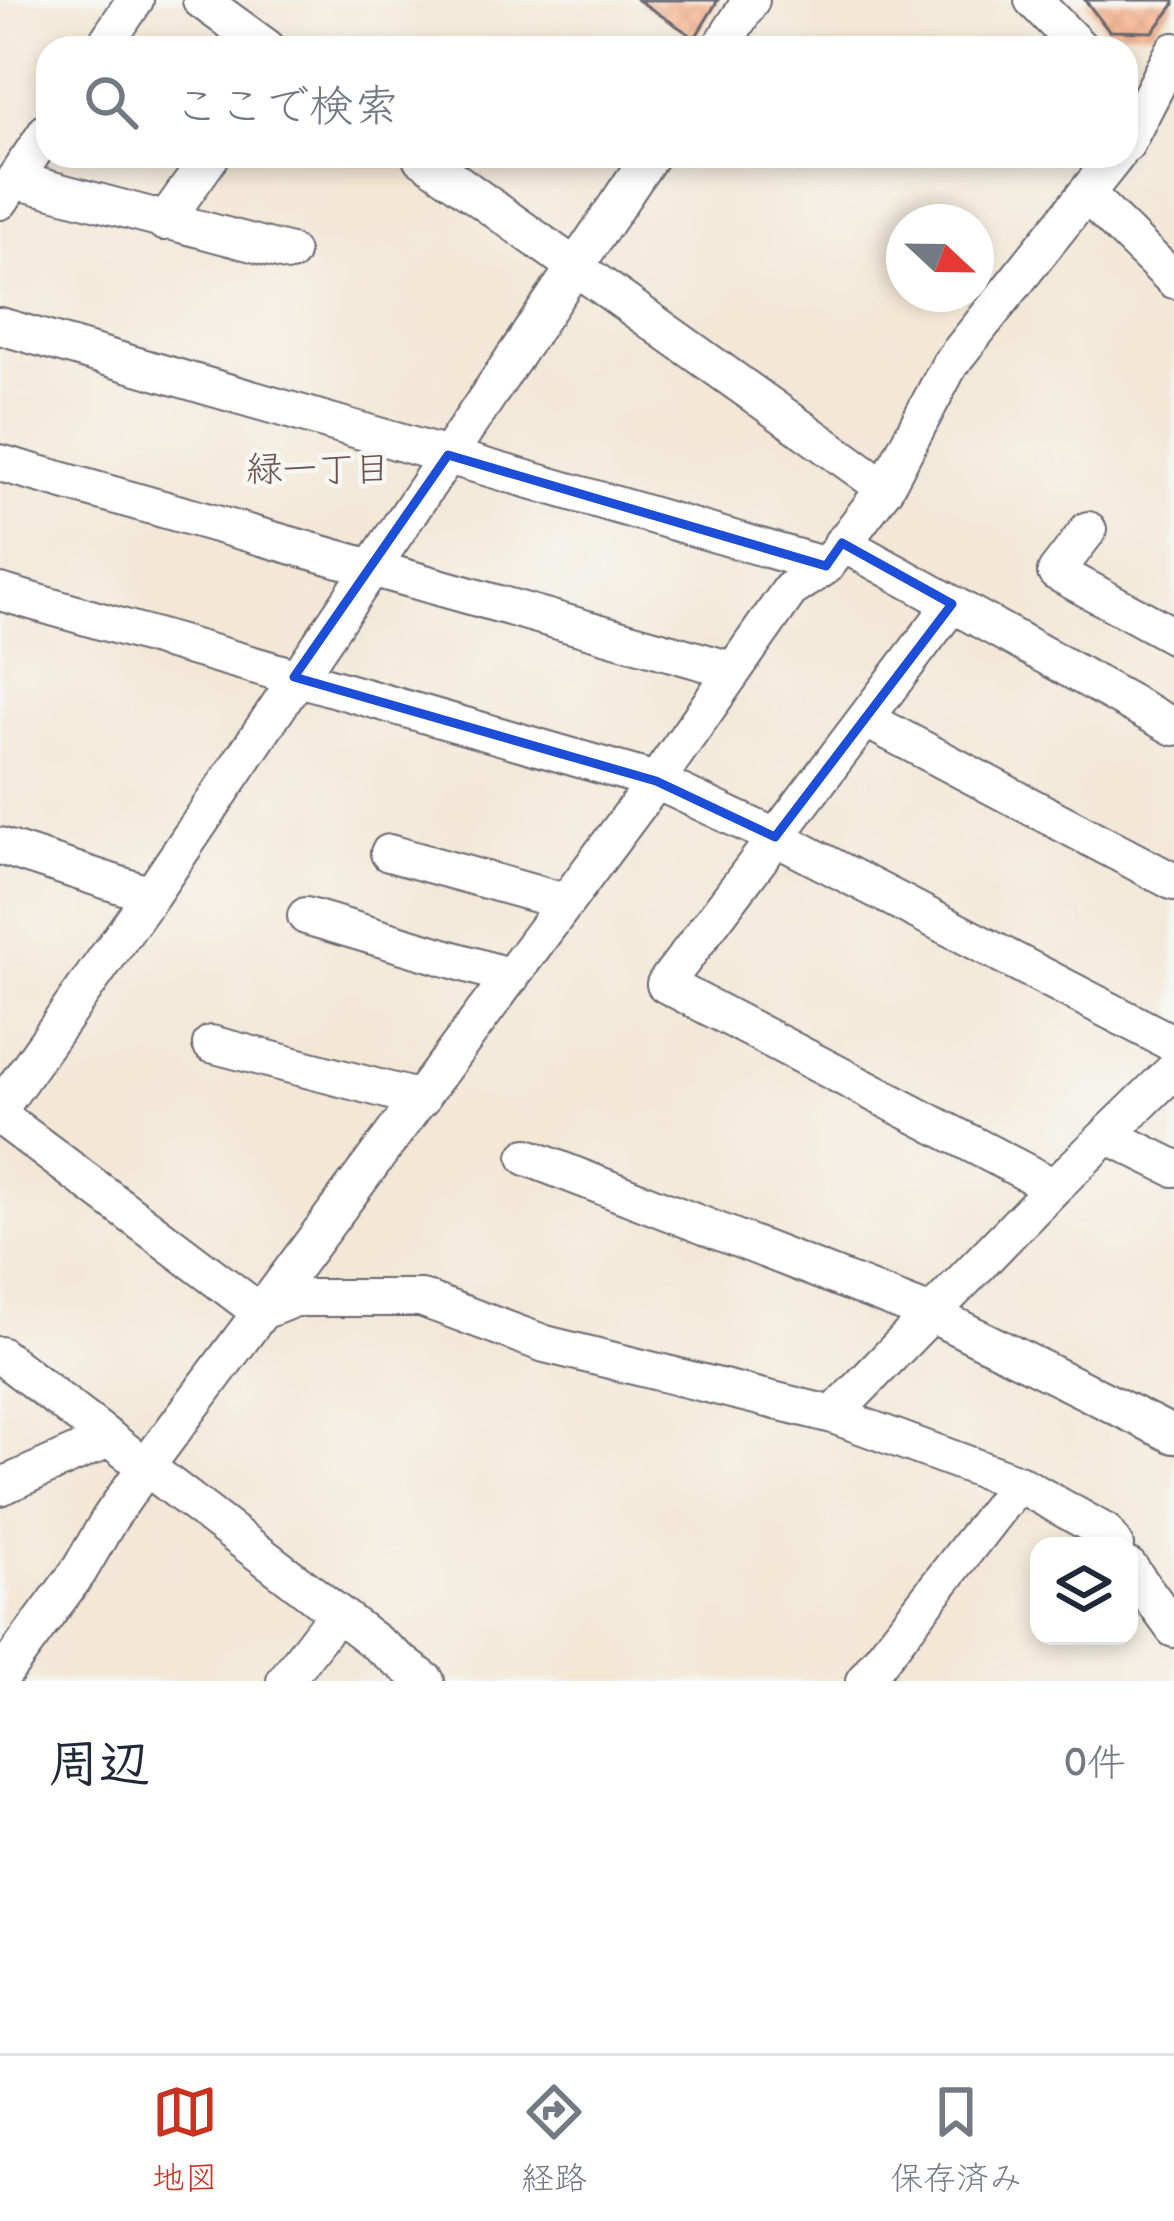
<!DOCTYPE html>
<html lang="ja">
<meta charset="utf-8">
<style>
body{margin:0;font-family:"Balsamiq Sans","Klee One",sans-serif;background:#f2f2f3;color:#1f2937}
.controls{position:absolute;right:36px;bottom:36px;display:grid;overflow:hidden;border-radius:24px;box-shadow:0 6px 18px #0003}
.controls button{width:108px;height:108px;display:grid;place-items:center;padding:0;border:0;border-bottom:3px solid #e0e1e3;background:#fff;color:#1f2937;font:60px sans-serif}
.compass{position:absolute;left:886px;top:204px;width:108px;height:108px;border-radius:50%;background:#fff;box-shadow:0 6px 18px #0003;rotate:112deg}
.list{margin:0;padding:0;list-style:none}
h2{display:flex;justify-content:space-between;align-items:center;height:156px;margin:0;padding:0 48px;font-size:51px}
h2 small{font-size:39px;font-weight:400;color:#747a83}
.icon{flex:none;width:66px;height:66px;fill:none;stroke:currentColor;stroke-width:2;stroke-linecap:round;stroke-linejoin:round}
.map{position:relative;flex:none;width:1174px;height:1681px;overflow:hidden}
.search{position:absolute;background:#fff;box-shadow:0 6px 18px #0003;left:36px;right:36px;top:36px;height:132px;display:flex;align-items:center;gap:30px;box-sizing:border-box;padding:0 42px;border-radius:36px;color:#747a83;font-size:45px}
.sheet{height:372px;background:#fff}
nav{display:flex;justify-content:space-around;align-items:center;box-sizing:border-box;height:168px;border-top:3px solid #e0e1e3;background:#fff;font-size:33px;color:#747a83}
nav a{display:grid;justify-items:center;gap:6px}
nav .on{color:#c8321e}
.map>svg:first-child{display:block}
.building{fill:url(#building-cross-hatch)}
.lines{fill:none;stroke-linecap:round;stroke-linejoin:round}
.minor-casing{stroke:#6b6771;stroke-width:40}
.minor{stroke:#fff;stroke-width:36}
.marked{fill:none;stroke:#1d4ed8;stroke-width:9;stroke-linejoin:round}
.labels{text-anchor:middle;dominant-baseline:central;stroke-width:9;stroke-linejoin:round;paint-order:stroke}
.neighbourhood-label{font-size:36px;fill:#6d5254;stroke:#f6f6f2}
</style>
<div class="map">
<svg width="1174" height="1681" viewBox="0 0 1174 1681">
<defs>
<pattern id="building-cross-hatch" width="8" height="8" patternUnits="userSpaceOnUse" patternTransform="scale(3)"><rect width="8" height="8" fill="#f7ac83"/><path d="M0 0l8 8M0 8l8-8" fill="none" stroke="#d39472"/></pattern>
</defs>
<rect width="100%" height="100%" fill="#f6f6f2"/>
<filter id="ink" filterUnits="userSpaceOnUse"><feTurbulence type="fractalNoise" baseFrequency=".00833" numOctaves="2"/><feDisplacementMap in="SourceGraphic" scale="24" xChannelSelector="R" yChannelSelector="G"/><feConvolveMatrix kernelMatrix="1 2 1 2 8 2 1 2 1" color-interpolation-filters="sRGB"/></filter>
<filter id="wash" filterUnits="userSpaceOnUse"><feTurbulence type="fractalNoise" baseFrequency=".004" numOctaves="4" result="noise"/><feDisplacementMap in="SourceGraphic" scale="48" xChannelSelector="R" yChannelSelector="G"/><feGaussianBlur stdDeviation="2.7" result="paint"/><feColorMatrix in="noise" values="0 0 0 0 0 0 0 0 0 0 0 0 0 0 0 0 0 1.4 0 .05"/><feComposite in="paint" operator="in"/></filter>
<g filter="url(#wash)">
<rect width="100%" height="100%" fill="#f3e7d5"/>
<g id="blocks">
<path class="building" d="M638,0h80l-23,38z
M1085,0h89v5l-21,27 -44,-1z"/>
</g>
</g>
<g filter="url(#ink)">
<use href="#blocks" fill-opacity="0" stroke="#6b6771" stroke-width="3"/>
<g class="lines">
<defs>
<path id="minor" d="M201,0l66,48
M1033,0l47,48
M103,48l32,-48
M720,48l31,-48
M1126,144l48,-93
M420,156l465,332
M15,180l275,73
M1086,194l88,86
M0,201l48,-71
M164,222l47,-66
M0,326l826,240
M0,463l732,207
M1088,530l-32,42 118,64
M842,543l332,184
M0,592l656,189 119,56 399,207
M952,604l-287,380 389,203
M865,719l309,163
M0,846l151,49
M389,853l176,49
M306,916l205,61
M211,1044l210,55
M0,1108l151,-213 499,-739
M0,1116l260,196 35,-14h126l124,46 288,71 185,68 87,49 10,14
M1107,1135l67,33
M527,1157l404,157 243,121
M0,1355l426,326
M833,1415l221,-228 120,-117
M0,1487l106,-47
M1129,1567l45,62
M0,1678l79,-107 31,-53 35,-50 511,-687 134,-191 36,-24 59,-78 65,-124 166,-208
M285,1681l51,-67
M864,1681l154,-198"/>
</defs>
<use href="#minor" class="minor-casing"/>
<use href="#minor" class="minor"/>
</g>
</g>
<path class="marked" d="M448,455l378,111 16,-23 110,61 -177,233 -119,-56 -362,-104z"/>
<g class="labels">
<g class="neighbourhood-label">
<text x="318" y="470">緑一丁目</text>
</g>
</g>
</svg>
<div class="controls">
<button><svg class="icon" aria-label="layers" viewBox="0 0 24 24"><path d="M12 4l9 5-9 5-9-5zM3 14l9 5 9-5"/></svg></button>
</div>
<svg class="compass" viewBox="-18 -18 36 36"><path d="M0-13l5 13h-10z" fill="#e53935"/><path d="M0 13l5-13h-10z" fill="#747a83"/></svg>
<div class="search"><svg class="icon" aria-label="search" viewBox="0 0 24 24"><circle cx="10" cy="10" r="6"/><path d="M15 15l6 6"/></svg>ここで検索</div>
</div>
<section class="sheet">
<h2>周辺<small>0件</small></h2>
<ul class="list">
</ul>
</section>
<nav>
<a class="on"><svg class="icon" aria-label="map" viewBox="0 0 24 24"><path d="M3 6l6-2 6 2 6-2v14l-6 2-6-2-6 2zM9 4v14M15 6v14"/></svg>地図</a>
<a><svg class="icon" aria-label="directions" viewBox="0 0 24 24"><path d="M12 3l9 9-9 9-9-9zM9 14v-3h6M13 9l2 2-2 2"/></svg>経路</a>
<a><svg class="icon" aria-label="saved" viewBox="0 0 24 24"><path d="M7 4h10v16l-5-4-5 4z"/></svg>保存済み</a>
</nav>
